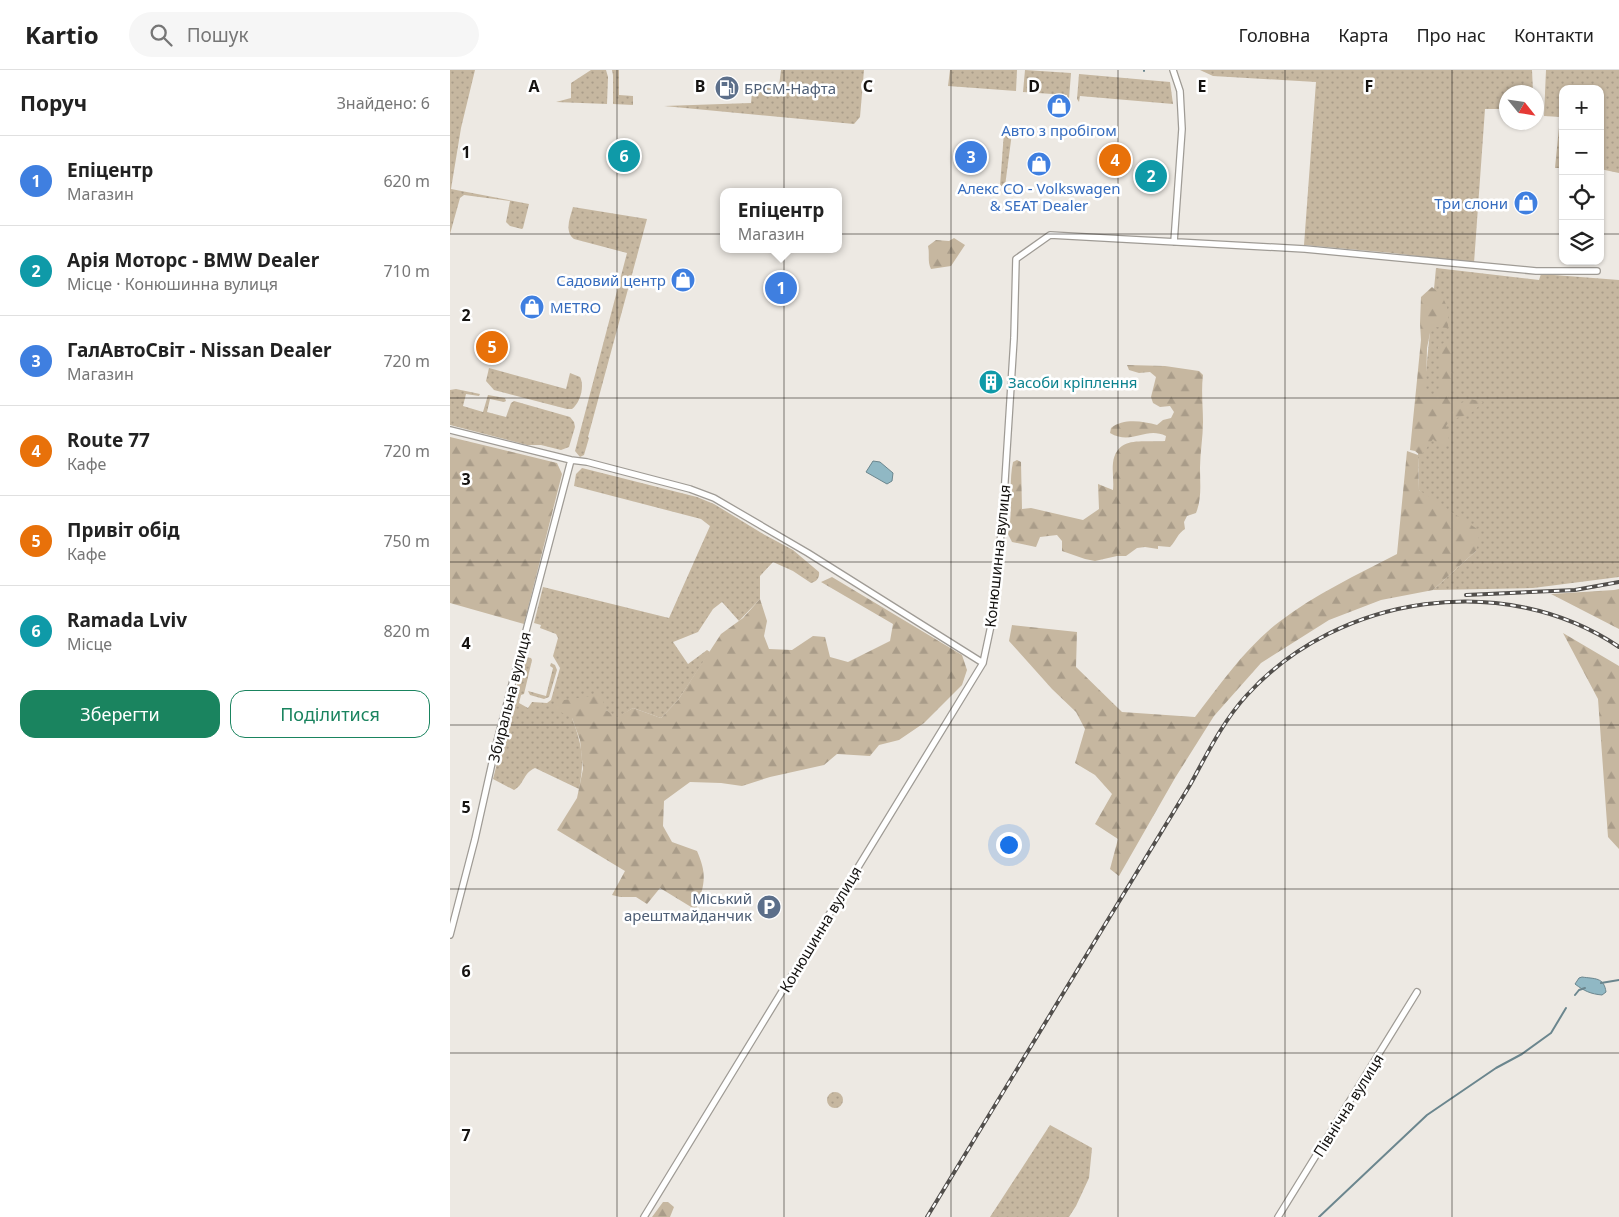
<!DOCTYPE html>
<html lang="uk">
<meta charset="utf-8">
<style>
body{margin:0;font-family:"Noto Sans",sans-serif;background:#f6f6f6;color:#222}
.controls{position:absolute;right:15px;top:15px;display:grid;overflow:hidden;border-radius:10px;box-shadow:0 1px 4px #0004}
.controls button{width:45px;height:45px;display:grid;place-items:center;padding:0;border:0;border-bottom:1px solid #e0e0e0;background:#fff;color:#222;font:25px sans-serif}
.compass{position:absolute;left:1049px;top:15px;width:45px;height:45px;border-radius:50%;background:#fff;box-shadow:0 1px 4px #0004;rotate:120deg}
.you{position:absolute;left:558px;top:774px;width:18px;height:18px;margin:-12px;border:4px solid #fff;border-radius:50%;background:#1a73e8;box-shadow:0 0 0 8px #1a73e833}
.badge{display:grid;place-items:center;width:32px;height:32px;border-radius:50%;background:#1a845f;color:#fff;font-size:16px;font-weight:700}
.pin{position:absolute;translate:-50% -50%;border:2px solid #fff;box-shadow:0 1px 5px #0006}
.popup{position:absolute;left:270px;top:118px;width:122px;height:65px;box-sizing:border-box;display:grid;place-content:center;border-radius:10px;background:#fff;filter:drop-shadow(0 1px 4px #0005);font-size:16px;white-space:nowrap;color:#767676}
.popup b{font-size:19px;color:#222}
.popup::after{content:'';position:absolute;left:50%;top:100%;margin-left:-10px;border:10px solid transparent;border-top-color:#fff}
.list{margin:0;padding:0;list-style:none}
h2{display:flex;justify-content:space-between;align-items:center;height:65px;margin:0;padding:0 20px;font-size:21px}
h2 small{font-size:16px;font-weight:400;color:#767676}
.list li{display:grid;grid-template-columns:32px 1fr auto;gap:15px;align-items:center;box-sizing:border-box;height:90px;padding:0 20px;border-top:1px solid #e0e0e0}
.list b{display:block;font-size:19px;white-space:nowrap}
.list p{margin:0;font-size:16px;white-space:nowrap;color:#767676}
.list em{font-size:16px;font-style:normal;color:#767676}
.actions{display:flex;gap:10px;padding:15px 20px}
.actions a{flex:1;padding:11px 0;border:1px solid #1a845f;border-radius:15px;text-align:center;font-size:18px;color:#1a845f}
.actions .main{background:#1a845f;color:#fff}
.icon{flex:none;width:28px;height:28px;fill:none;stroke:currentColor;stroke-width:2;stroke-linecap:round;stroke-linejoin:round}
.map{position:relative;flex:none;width:1169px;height:1147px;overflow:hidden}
header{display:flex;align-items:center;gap:30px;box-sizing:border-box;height:70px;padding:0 25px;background:#fff;border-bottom:1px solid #e0e0e0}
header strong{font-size:24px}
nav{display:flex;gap:28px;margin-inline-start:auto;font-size:18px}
.search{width:350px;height:45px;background:#f6f6f6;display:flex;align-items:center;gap:12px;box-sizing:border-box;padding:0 18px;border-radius:28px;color:#767676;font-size:19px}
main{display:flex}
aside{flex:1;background:#fff}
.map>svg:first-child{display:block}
.grass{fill:url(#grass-dots)}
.forest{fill:url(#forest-firs)}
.water{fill:#90b8c4;stroke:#6b868e}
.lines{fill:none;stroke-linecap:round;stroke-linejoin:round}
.stream{stroke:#6b868e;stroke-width:2}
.street-casing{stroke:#9f9b95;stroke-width:8}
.street{stroke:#fff;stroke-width:5.5}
.rail-casing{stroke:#524f4c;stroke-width:4}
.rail{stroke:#fff;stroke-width:2;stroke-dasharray:5.5;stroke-linecap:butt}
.grid{fill:none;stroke:#151311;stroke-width:1;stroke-opacity:0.55}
.labels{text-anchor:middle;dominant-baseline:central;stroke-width:5;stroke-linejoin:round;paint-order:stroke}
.service-label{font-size:15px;fill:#4e5e75;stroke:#fff;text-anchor:start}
.shop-label{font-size:15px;fill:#366cbe;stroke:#fff}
.culture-label{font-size:15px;fill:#0d838f;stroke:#fff;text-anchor:start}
.street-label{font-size:15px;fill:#151311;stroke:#fff}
.grid-label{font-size:16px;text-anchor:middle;font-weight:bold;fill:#151311;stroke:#fff;stroke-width:5;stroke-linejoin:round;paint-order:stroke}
</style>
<header>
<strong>Kartio</strong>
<div class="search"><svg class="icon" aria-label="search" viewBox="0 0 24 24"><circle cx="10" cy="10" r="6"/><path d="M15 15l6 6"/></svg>Пошук</div>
<nav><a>Головна</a><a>Карта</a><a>Про нас</a><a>Контакти</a></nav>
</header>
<main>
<aside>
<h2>Поруч<small>Знайдено: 6</small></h2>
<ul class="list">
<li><span class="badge" style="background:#3f7fe0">1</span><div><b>Епіцентр</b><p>Магазин</p></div><em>620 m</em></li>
<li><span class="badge" style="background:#0f9aa8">2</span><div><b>Арія Моторс - BMW Dealer</b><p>Місце · Конюшинна вулиця</p></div><em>710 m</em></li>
<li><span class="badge" style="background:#3f7fe0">3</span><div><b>ГалАвтоСвіт - Nissan Dealer</b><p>Магазин</p></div><em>720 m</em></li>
<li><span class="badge" style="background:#e8710a">4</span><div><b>Route 77</b><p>Кафе</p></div><em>720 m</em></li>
<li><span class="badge" style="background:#e8710a">5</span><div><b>Привіт обід</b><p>Кафе</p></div><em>750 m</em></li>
<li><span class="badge" style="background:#0f9aa8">6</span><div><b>Ramada Lviv</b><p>Місце</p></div><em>820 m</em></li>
</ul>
<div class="actions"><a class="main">Зберегти</a><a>Поділитися</a></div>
</aside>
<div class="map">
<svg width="1169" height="1147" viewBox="0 0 1169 1147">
<defs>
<pattern id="grass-dots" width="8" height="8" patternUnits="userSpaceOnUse" patternTransform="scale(1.25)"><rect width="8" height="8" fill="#c6b7a0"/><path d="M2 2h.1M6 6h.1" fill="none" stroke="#a99c89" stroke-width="1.8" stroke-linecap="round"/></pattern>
<pattern id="forest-firs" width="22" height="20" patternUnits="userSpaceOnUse" patternTransform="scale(1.25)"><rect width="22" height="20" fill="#c6b7a0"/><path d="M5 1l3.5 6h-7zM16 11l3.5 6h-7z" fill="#a99c89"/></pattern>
</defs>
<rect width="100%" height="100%" fill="#ede9e3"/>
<path class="grass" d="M0,0h25l-14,58 -10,61 78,15 -6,24 -1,1 -12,-3 -4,-4 4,-21 -46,-6 -4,3 -10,36z
M141,0h15l2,7 -1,27 -51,-2 15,-4v-15z
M162,0h7v25l14,1v9l-20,-1v-29z
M331,0h83l-4,47 -6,7 -190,-18 87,-3 2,-20 26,3z
M500,0h67l-1,21 -68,-5z
M575,0l46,3 -2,26 -2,1v-5l-44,-3z
M750,0h332l1,22h-27v17h-21l-11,154 -82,-10 -88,-8 12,-163 -103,-6z
M1096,0h73v103l-19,-4v-80h-37v79h-8l5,-51 -16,-1z
M629,4l91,8 3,22 -93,-8 -1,6 -2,-3z
M559,59l3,4 -7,53h-5l4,-54z
M123,137l74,12 -59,218 1,1 -5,17 -4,2 -5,-6 52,-198 -53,-14c-10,-8 -4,-21 -1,-32z
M986,198l103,12 2,-6 78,6v297l-86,11 -100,2 43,-39 -57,-61 -1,-35z
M39,298l77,21 4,-16 10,4c5,9 0,26 -8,32h-5l-73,-19 -8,-9z
M6,319l24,5 -1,2 -13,-2 -3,12 20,6 5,-17 17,3 1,3 -2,1 -14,-3 -3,13 19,5 5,-14 3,-2 56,16 4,5 1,5 -6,20 -8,3 -20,-5h-14l-77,-20v-35z
M132,398l115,29 17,7 51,31 28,15 26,22c1,6 -3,10 -8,11l-18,-12 -20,-9 -13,14v23l-21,22 -17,-19 -9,7 -15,23 -25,10 15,22 19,-14 3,2 -32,48 -17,18 -28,-10 -16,10 -11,-8 -34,8c10,27 13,41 7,71l-44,-21c-12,5 -11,17 -21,22l-21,-11 31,-121 2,-1 5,1 1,2 -8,34 -3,1 -2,8 9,5 4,-6 15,1 4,-3 9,-32 -7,-12 5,-18 -2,-4 -16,-6 1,-3 -7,-2 9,-36 126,31 41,-92 -9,-7 -127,-33 2,-12z
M101,593l4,2 2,5 -8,27 -5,2 -14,-4 -2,-4 18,5 7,-28 -3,-2z
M377 1030a8 8 0 1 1 16 0a8 8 0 1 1-16 0Z
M600,1055l42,23 -3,30 -13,28 -7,11h-79z"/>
<path class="forest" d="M504,168l11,7 -14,21 -20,3c-4,-8 -1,-15 -3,-23l8,-6 13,1z
M982,217c15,12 17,21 16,41l-12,-1 -6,6 -3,15 -1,41 5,12c14,-13 9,-36 7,-54l8,-6 7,4 -3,15 3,16 -5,21 11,7 11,-5 13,3 -13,12 -20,6 -4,6 5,8 -9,14 -9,-9 -12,17 -6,-5 -5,-1 11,-110 -1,-17 1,-26z
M677,295l38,1 34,5 4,4c-2,16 0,31 0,47 0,15 -3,31 -3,46 0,16 2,30 -4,45l-9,3 -3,6 1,7c-7,4 -9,12 -15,18l-12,-1v3l-13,-2 -8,1 -11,8h-9l-22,5 -10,-2 -23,-8v-10l-5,-6 -17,2 -4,10 -24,-5 -4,-8c6,-25 0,-48 5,-72l4,-2 4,2 1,47 9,-1 52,12 16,-11 -1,-25 15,6c1,-9 -1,-18 0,-27 4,-29 32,-20 52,-22l1,-5c-21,-10 -34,10 -56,-3l1,-5c12,-10 32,-7 46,-3l6,-5 8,-2 3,-6 -4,-6 -10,1 -7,-4 -2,-6 5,-20 -6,-5 -11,1 -10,-3z
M0,367l107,26 5,11 -38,150 -74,-21z
M957,381l11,4 1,35 61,41 -4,20 -43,39 -52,10 -52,20 -68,43 -47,53 -39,62 -56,98 -9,-7 8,-30 -23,-15 17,-30 -17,-19 -20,-12 10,-34 -9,-17 -24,-23 -43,-48 3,-16 65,7 -1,35 46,45 73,5c26,-33 50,-69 84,-95 36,-28 78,-47 118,-68z
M382,507l130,78 5,15 -5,15 -38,38 -25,17 -20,5 -9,11 -33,-2 -13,11 -54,12 -28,9 -21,-3 -31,-1 -26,19 -1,25 9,16 25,9c11,25 7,34 -1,59l-36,-22 -13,16 -11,-7h-16l-8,-2 13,-24 -68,-41 20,-32 6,-29 -3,-29 -8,-22 -17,-9 2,-8 44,-6 5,15 11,7 16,-9 28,10 17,-18 43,-66 22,-16 17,-19 7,22 -3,15 5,13 23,1 21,-14 12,1 5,20 18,5 42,-21 3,-17 -72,-42z
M1169,519v40l-68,-35 63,-4z
M1113,563l56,33v183l-11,-12 -10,-138z
M213,1132h5l6,5 -4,10h-18z"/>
<path class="water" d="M423,391l7,1 13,11 -1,8 -5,3 -21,-12z
M1132,907c13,2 22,0 24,15l-4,3c-11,-1 -18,-4 -27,-11l4,-6z"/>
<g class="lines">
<path class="stream" d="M694,1v-1
M1151,913l18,-3
M1125,925l4,-5 6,-2
M869,1147l108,-102 69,-47 26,-14 29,-21 15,-25"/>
<defs>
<path id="street" d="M723,0l7,21 2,38 -8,113
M0,360l121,30 16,2 103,27 24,9 94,55 175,110
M0,865l25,-96 21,-94 75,-285
M194,1147l339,-554 10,-47 10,-104 11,-174 2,-79 34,-24 255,14 231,22h61
M828,1147l139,-225"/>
</defs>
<use href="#street" class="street-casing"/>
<use href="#street" class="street"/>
<defs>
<path id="rail" d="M1016,525l109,-5 44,-8
M477,1147l263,-432c17,-31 33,-64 57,-90 92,-101 258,-125 372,-48"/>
</defs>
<use href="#rail" class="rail-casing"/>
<use href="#rail" class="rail"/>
</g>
<path class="grid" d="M167,0v1147M334,0v1147M501,0v1147M668,0v1147M835,0v1147M1002,0v1147M0,164h1113M1150,164h19M0,328h1169M0,492h1169M0,655h1169M0,819h1169M0,983h1169"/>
<defs>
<symbol id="fuel-disc" viewBox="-11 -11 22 22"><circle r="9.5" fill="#5c6f8a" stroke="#fff"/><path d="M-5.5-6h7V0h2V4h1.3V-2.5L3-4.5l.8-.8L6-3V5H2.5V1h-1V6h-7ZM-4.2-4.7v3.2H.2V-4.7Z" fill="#fff"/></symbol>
<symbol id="shop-disc" viewBox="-11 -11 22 22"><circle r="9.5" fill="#3f7fe0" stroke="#fff"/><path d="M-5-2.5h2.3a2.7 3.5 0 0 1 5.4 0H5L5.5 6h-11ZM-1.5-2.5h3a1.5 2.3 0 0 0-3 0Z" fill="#fff"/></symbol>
<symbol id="building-disc" viewBox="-11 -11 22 22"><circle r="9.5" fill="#0f9aa8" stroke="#fff"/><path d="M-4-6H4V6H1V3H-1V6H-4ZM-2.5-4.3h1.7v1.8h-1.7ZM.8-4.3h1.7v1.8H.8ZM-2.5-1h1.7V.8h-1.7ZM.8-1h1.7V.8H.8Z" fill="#fff"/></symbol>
<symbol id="parking-disc" viewBox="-11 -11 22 22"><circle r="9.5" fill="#5c6f8a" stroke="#fff"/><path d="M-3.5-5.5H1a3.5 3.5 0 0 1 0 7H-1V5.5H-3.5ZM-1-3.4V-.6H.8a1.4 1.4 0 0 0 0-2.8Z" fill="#fff"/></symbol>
</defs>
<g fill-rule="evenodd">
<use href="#fuel-disc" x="263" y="4" width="28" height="28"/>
<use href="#shop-disc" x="595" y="22" width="28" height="28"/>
<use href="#shop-disc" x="575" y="80" width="28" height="28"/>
<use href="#shop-disc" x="1062" y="119" width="28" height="28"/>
<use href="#shop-disc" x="219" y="196" width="28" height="28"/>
<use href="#shop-disc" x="68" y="223" width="28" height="28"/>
<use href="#building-disc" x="527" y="298" width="28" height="28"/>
<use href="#parking-disc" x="305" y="823" width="28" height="28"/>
</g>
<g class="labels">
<g class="service-label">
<text x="294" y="18">БРСМ-Нафта</text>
<text x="302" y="828" text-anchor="end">Міський<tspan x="302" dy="17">арештмайданчик</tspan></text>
</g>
<g class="shop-label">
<text x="609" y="60">Авто з пробігом</text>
<text x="589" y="118">Алекс CO - Volkswagen<tspan x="589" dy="17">&amp; SEAT Dealer</tspan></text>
<text x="1058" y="133" text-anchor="end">Три слони</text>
<text x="216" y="210" text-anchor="end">Садовий центр</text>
<text x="100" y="237" text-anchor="start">METRO</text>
</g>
<g class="culture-label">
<text x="558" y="312">Засоби кріплення</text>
</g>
<g class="street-label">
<text transform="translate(547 486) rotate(-84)">Конюшинна вулиця</text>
<text transform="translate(59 627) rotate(-76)">Збиральна вулиця</text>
<text transform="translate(370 859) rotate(-59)">Конюшинна вулиця</text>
<text transform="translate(898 1035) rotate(-58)">Північна вулиця</text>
</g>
</g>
<g class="grid-label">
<text x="84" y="22">A</text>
<text x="250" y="22">B</text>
<text x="418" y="22">C</text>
<text x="584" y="22">D</text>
<text x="752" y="22">E</text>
<text x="919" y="22">F</text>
<text x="16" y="88">1</text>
<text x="16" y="251">2</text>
<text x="16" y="415">3</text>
<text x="16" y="579">4</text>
<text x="16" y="743">5</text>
<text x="16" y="907">6</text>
<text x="16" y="1071">7</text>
</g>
</svg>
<div class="controls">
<button>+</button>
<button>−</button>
<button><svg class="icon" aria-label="locate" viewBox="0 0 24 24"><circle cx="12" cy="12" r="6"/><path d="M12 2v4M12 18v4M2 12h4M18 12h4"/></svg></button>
<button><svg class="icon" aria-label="layers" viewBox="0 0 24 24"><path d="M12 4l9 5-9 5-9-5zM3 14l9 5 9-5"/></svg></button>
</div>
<svg class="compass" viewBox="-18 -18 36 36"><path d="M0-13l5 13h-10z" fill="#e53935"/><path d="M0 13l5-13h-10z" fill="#767676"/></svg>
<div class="you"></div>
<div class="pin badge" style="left:331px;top:218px;background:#3f7fe0">1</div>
<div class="popup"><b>Епіцентр</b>Магазин</div>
<div class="pin badge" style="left:701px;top:106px;background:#0f9aa8">2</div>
<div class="pin badge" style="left:521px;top:87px;background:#3f7fe0">3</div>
<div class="pin badge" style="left:665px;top:90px;background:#e8710a">4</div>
<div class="pin badge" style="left:42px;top:277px;background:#e8710a">5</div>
<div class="pin badge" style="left:174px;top:86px;background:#0f9aa8">6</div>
</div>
</main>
